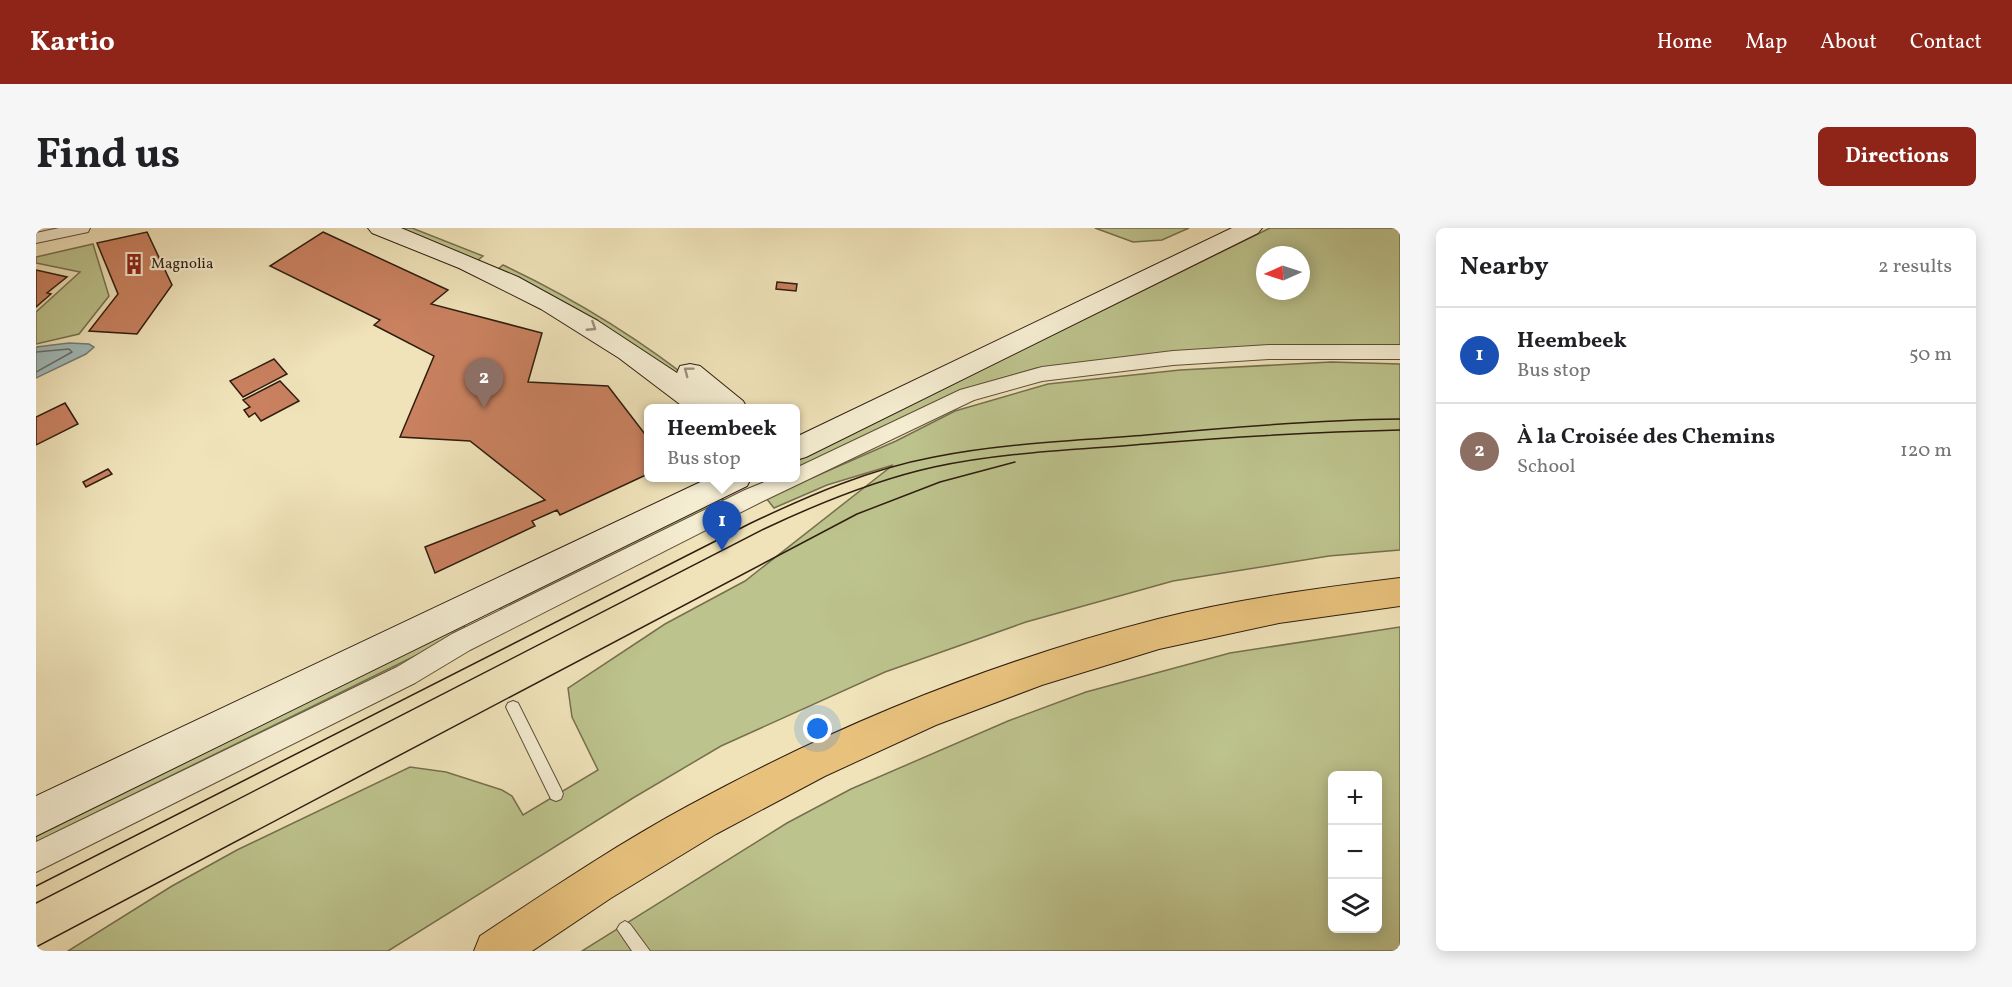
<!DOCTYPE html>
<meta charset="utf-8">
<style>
body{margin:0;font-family:Vollkorn,serif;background:#f6f6f6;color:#202124}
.controls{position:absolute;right:18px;bottom:18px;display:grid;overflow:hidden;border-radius:9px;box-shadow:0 3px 15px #0003}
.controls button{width:54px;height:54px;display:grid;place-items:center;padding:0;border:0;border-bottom:2px solid #e0e0e0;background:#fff;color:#202124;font:30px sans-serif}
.compass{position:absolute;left:1220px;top:18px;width:54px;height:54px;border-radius:50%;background:#fff;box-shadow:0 3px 15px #0003;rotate:267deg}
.you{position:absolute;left:782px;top:501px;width:21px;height:21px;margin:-15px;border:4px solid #fff;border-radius:50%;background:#1a73e8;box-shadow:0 0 0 9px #1a73e833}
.badge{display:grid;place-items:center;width:39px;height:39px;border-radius:50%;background:#8f2418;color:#fff;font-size:20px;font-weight:700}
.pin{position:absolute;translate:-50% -50px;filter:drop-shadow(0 2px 3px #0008)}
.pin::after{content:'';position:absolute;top:32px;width:21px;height:18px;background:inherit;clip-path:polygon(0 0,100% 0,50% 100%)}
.popup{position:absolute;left:608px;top:176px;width:156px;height:78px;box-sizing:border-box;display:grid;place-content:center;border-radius:9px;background:#fff;filter:drop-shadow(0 2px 4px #0005);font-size:20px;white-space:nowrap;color:#757577}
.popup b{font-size:22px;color:#202124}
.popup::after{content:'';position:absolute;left:50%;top:100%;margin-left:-12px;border:12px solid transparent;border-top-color:#fff}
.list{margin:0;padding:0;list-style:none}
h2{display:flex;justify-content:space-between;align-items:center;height:78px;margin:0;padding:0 24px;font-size:26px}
h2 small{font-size:20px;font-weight:400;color:#757577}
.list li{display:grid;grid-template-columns:39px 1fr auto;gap:18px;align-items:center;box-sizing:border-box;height:96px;padding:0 24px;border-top:2px solid #e0e0e0}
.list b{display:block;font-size:22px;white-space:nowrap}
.list p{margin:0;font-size:20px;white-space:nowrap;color:#757577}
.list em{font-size:20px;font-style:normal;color:#757577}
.icon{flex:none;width:33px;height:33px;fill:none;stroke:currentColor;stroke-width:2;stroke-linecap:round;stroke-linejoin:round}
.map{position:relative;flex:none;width:1364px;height:723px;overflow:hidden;border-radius:9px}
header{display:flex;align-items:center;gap:36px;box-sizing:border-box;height:84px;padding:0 30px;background:#8f2418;color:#fff}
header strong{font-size:28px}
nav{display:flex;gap:33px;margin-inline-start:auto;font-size:21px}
.intro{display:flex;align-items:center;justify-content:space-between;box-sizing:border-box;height:144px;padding:0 36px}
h1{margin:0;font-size:42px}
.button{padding:15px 27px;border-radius:9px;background:#8f2418;color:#fff;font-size:21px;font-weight:700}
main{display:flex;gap:36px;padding:0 36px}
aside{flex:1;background:#fff;border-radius:9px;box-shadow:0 3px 15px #0003}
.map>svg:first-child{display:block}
.green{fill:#bdc38d;stroke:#76704e;stroke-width:1.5;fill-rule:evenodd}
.water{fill:#a0bbbb;stroke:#737c76;stroke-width:1.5}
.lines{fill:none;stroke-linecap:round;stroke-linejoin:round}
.shore{stroke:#686c65;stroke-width:1.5}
.building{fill:#c98160;stroke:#2f1d0f;stroke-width:1.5}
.lane-casing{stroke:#5f4e3a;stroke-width:2}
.street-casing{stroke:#5f4e3a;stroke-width:2}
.secondary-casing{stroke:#2f1d0f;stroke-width:2}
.primary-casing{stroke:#2f1d0f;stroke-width:2}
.lane{fill:#f5edd2;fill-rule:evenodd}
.street{fill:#f5edd2;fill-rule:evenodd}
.secondary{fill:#f5edd2;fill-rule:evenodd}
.primary{fill:#e8c27d;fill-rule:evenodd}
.tram{stroke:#2f1d0f;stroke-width:1.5}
.oneway{stroke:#9c8f7a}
.labels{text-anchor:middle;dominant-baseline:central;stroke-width:4.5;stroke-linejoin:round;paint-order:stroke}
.far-poi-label{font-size:15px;fill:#2f1d0f;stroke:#f5edd2;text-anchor:start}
</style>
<header>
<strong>Kartio</strong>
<nav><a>Home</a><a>Map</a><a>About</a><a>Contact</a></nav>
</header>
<div class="intro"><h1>Find us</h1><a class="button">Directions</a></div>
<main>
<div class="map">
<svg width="1364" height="723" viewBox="0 0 1364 723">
<rect width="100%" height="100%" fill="#f0e3ba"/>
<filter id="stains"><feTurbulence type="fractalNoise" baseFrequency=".00333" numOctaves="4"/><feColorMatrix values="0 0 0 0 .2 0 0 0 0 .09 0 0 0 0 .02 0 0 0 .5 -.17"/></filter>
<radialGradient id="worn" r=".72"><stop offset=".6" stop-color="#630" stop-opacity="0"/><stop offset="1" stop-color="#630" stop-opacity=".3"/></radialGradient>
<path class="green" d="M357,0h19l71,28 -6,5z
M1059,0h94l-27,12 -29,2z
M1234,0h130v118l-230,7 -133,15 -76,22 -165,79v-8zM1229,27h36v36h-36z
M57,16l16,52 -30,38 -43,10v-32l44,-40 -44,-9v-6z
M467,37c72,34 140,76 202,126l-208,-121z
M1295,134l69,2v186l-71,6 -156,25 -147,41 -141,50 -164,74 -88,52 -245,153h-320l104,-65 65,-36 173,-83 36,5 56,18 10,6 11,19 75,-45 -26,-53 -4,-29 97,-64 80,-43 148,-116 -66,20 -53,23 -8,-10 130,-57 59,-30 93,-27 132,-14z
M686,270l3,4 -223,109 -3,-5z
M427,396l3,5 -47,25 -383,188v-10z
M1364,399v324h-818l205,-128 64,-34 157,-68 78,-29 144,-39zM1296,548h46v152h-46z"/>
<path class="water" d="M33,115l20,1 5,3 -8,7 -50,24v-31z"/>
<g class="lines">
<path class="shore" d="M0,124l33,-3 3,3 -36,20"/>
</g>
<path class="building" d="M111,4l25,53 -35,49 -48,-3 29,-37 -21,-51z
M287,4l125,58 -17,14 111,29 -14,49 80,4 40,52v36l-88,41 -3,-5 -25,11 3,5 -100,47 -10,-26 120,-47 -75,-59 -70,-4 34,-81 -60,-31 6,-5 -110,-54z
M0,42l31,7 -20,16 4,1 -15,13z
M741,54l20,2 -1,7 -20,-2z
M238,131l13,15 -44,23 -13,-16z
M244,153l19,20 -38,20 -6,-8 -6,4 -5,-7 6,-3 -7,-7z
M29,175l13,21 -42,21v-28z
M72,241l4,5 -26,13 -3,-5z"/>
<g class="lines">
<defs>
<path id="lane" d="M477,473l5,2 43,86 2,5 -2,5 -5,2 -5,-2 -45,-92 2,-4z
M589,693l5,3 20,27h-18l-15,-22 3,-5z"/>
<path id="street" d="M23,0h31l-2,4 -52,11v-10z
M1233,117h131v14h-131l-96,6 -131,16 -68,19 -213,102 -291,148 -55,33 -379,189v-30l361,-175 55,-33 293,-144 29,-12h22v-10l164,-78 82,-23 131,-16z"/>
<path id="secondary" d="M332,0h33l117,49 80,44 79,52 3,-7 10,-2 10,2 43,35 4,7h-62l-66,-50 -78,-49 -82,-41 -87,-35z
M1196,0h30l-4,5 -452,224 -10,3v-23z
M673,250h42l-4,8 -711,350v-40z"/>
<path id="primary" d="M1364,350v28l-121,17 -120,26 -117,36 -106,40 -111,51 -109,58 -105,64 -79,53h-58l6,-15c68,-45 136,-91 208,-130 148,-81 307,-145 470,-187 79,-20 161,-31 242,-41z"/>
</defs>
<use href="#lane" class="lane-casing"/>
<use href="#street" class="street-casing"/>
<use href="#secondary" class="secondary-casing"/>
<use href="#primary" class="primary-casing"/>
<use href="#lane" class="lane"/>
<use href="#street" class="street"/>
<use href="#secondary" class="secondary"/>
<use href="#primary" class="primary"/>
<path class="tram" d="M0,658l715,-363c59,-28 119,-54 183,-66 70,-14 142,-16 212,-22 85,-8 169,-15 254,-16
M0,675l728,-374c55,-26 111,-49 170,-62 70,-15 141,-17 212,-23 85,-7 169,-12 254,-14
M0,719l821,-433 83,-32 75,-20"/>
</g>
<defs><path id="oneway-chevron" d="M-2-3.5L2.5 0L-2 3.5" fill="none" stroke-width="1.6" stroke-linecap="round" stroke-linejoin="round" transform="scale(1.5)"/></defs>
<g class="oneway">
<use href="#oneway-chevron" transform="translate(556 99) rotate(33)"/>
<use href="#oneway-chevron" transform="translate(652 143) rotate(-143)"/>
</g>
<defs>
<symbol id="building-bare" viewBox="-9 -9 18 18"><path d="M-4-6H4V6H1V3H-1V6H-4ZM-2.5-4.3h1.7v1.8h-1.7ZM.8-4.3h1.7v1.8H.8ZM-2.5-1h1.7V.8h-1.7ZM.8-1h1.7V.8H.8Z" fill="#8f2418" stroke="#f5edd2" stroke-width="2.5" paint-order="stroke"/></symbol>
</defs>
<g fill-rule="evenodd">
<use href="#building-bare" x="83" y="21" width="30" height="30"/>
</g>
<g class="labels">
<g class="far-poi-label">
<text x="115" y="36">Magnolia</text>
</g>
</g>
<rect width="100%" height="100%" filter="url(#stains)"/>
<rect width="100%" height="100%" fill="url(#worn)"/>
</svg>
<div class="controls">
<button>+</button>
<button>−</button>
<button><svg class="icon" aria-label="layers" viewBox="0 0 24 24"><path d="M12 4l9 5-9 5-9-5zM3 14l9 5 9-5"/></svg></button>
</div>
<svg class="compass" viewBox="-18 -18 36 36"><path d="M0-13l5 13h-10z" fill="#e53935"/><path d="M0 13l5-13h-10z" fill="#757577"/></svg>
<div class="you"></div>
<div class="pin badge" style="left:686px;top:323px;background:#1a4fb4">1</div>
<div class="popup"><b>Heembeek</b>Bus stop</div>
<div class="pin badge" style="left:448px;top:180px;background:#8d6e63">2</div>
</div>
<aside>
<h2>Nearby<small>2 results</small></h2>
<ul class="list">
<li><span class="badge" style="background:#1a4fb4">1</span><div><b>Heembeek</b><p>Bus stop</p></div><em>50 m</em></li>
<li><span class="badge" style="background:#8d6e63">2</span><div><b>À la Croisée des Chemins</b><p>School</p></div><em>120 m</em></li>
</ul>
</aside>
</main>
